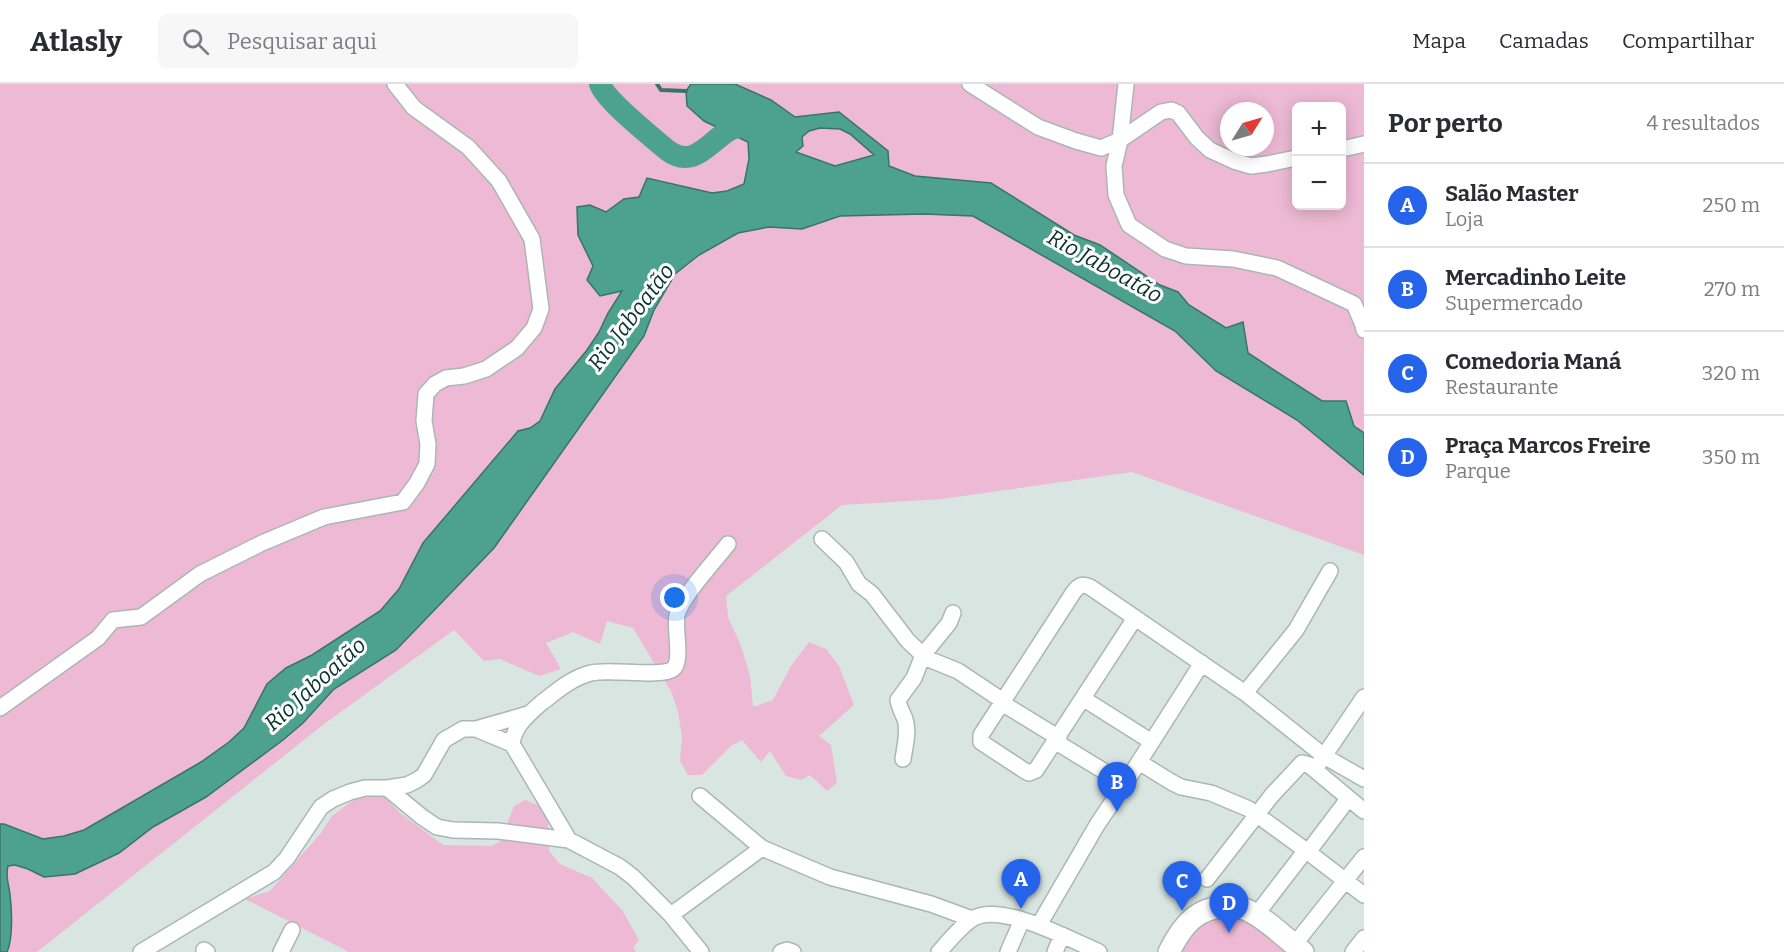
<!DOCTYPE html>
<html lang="pt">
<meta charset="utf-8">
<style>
body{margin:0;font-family:Bitter,serif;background:#f7f7f7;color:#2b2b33}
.controls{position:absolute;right:18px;top:18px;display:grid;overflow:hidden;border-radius:9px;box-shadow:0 3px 15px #0003}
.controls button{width:54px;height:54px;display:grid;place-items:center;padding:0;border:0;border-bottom:2px solid #e1e1e2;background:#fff;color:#2b2b33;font:30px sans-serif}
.compass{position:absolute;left:1220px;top:18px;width:54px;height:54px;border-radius:50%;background:#fff;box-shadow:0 3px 15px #0003;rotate:53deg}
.you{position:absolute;left:675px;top:514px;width:21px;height:21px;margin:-15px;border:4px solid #fff;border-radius:50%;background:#1a73e8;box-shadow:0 0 0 9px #1a73e833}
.badge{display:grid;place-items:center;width:39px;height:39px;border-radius:50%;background:#2563eb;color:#fff;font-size:20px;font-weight:700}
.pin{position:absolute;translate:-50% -50px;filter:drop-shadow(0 2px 3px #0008)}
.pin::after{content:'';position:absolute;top:32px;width:21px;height:18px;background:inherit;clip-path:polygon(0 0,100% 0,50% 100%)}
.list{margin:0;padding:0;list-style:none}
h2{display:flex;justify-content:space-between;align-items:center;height:78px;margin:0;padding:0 24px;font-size:26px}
h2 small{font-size:20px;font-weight:400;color:#7c7c81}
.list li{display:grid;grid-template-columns:39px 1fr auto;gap:18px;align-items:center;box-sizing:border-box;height:84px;padding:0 24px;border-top:2px solid #e1e1e2}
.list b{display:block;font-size:22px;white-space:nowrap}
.list p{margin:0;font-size:20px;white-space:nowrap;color:#7c7c81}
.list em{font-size:20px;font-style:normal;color:#7c7c81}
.icon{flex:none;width:33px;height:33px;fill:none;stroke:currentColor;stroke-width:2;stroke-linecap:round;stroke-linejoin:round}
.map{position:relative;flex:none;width:1364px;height:868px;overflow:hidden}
header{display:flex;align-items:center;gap:36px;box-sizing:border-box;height:84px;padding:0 30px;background:#fff;border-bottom:2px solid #e1e1e2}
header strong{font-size:28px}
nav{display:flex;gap:33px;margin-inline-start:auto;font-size:21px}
.search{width:420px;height:54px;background:#f7f7f7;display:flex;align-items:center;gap:15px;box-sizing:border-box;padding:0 21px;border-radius:9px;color:#7c7c81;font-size:22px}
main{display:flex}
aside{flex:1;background:#fff}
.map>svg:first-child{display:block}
.green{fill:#edb9d4;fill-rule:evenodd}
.water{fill:#4da18f;stroke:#387467;stroke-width:1.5;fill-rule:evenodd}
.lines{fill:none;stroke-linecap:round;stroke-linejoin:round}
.stream{stroke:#387467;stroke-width:4}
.river{stroke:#4da18f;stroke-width:22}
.minor-casing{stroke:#abb7b4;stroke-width:18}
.secondary-casing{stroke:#abb7b4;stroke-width:24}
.minor{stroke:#fff;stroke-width:15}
.secondary{stroke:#fff;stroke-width:21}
.labels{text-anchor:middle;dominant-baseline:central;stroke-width:6;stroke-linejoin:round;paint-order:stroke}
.water-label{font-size:22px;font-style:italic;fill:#083129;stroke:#fff}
</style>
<header>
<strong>Atlasly</strong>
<div class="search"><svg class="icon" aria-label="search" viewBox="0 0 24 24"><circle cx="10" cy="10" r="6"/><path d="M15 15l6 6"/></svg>Pesquisar aqui</div>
<nav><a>Mapa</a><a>Camadas</a><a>Compartilhar</a></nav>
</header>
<main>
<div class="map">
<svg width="1364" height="868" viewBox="0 0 1364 868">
<rect width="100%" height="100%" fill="#d8e5e1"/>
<path class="green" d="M0,0h691l-5,7 18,30 44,21 1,17 -5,25 -17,7 -15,2 -64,-15 -9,19 -15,2 -18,13 -16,-7 -12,30 15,31 29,25 -14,22 -9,19 -12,18 -32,39 -15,32 -10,7 -12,3 -95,112 -24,47 -19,21 -68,44 -26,13 -19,16 -23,44 -15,14 -28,20 -117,68 -20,6 -21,3 -39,-15h-4z
M735,0h629v349l-10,-7 -8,-25h-24l-74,-48 -22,-25 -38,-23 -10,-13 -18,-7 -60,-40 -26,-10 -83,-52 -76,-7 -27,-10v-15l-49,-39 -44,5 -24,-17zM1296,22h46v100h-46zM1229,27h36v36h-36z
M820,44l20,1 9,5 26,21 -40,11 -39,-14 7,-6 -2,-9 8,-6z
M924,130l49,2 202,115 41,40 81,49 67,55v80l-232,-83 -190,27 -100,6 -116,91 2,21 13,29 9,30 3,31 20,-7 18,-34 18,-24 17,7 13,17 15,39 -35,31 12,9 6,38 -10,8 -17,-16 -9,5 -15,-4 -16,-25 -9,11 -19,-22 -11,6 -29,29h-14l-8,-14 2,-25 -4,-24 -7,-21 -38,-63 -26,-7 -7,23 -27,-12 -27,11 15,26 -22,7 -39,-17 -16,2 -30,-31 -130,94 -287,228h-30c6,-13 5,-42 3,-57 -1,-12 -5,-16 -2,-29 13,-3 25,5 36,11l75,-24 34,-26 53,-30 77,-57 20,-17 31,-34 30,-20 130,-121 150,-212 10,-26 21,-36 24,-19 39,-22 31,-6 33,2 38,-13z
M383,711l17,18 43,32 48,1 9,-4 14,-36 11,-6 15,6 8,13 1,32 11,13 32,14 30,32 17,30 -6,7 3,5h-287l-104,-53 25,-8 51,-58 11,-17 23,-17z
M1239,830l57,38h-115l9,-18 19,-15z"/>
<path class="water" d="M691,0h44l36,16 24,17 44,-5 49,39 1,15 26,10 76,7 83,52 26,10 60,40 18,7 11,13 37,23 17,-6 5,31 74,48h24l8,25 10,7v42l-67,-55 -81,-49 -41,-40 -202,-115 -49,-2 -84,2 -38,13 -33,-2 -31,6 -39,22 -24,19 -21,36 -10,26 -150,212 -98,102 -62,39 -31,34 -20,17 -77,57 -53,30 -34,26 -44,21 -31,3 -16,-8 -13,-4 -7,1c-3,11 1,18 2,29 2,15 3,44 -3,57h-7v-128h4l39,15 21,-3 20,-6 117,-68 28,-20 15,-14 23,-44 19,-16 26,-13 68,-44 19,-22 24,-46 95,-112 12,-3 10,-7 15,-32 32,-39 12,-18 9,-19 14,-22 -22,5 -13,-16 6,-14 -15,-31 -1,-28 13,-2 16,7 18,-13 15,-2 8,-19 65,15 15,-2 17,-7 5,-25 -1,-17 -44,-21 -17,-15 -1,-15zM820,44l20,1 10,5 24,21 -39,11 -39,-14 7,-6 -1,-9 7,-6z"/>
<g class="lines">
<path class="stream" d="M657,0l4,6 25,1"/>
<path class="river" d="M600,0c5,16 52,53 67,66 37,28 52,-37 88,-22"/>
<defs>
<path id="minor" d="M970,0l68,43 38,14 25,7 19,-8 41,-28 10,-2 7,3 19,25 13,12 24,11 17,5 16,-2 29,-6
M1126,0l-6,56 -6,26 2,29 13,30 36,24 21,7 47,3 44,9 77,36 9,21 1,5
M1342,65l22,-5
M822,455l24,23 13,22 13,10 36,47 18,17 32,13 45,30
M1135,534l-99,152 -7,3 -4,-2 -44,-29v-7l92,-142c5,-7 9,-10 17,-6l155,106 79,63 40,23
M1245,609l51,-63 34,-59
M1084,615l68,43
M1002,619l57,35
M0,624l98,-70 15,-18 28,-3 59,-43 62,-31 62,-26 79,-15 14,-19 10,-19 1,-20 -4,-23 2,-27 9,-10 11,-6 18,-2 22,-7 31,-21 17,-20 7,-19 -9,-70 -33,-58 -31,-34 -54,-39 -19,-24
M476,645l52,-15
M1056,658l69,42
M512,660c2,-18 15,-28 28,-40 16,-12 31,-26 51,-31 19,-5 70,5 82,-4 10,-8 1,-41 4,-54 4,-18 38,-54 51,-71
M903,675c2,-13 6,-28 2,-40 -3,-7 -6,-12 -7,-19l16,-22 9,-23 26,-32 4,-10
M1139,678l34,21 8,4 30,6 38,16 59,43 56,43
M1320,678l44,-65
M387,704l35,29 15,10 16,3 45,1 71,9 51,27 13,10 38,38 30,37
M700,712l62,52 68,29 101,27 41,15
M1308,768l40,-53
M1207,795l65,-84 30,-32 7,2 55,46
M671,831l91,-67
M1256,831l50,-65
M1039,841l58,-100 42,-63 63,-99
M1294,861l70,-88
M204,866l3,2
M141,868l133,-80 13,-14 34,-51 12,-8 17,-7 15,-4h22l20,-3 10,-5 7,-5 20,-35 19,-11h13l36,15 57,96
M281,868l11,-22
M781,868l6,-2 6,2
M939,868c8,-9 23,-27 33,-33 28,-18 99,21 127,33
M1008,868l14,-32
M1055,868l7,-17
M1353,868l11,-14"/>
<path id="secondary" d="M1169,868c13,-26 28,-46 59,-45 7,0 13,0 19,3 20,9 38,28 56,42"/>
</defs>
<use href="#minor" class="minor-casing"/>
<use href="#secondary" class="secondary-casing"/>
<use href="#minor" class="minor"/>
<use href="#secondary" class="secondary"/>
</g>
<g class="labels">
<g class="water-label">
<text transform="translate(1105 182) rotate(29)">Rio Jaboatão</text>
<text transform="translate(631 233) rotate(-53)">Rio Jaboatão</text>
<text transform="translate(315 600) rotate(-42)">Rio Jaboatão</text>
</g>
</g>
</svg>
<div class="controls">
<button>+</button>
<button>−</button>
</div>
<svg class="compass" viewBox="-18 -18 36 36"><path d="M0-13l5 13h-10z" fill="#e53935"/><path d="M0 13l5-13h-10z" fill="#7c7c81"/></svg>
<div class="you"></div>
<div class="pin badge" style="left:1021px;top:825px">A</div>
<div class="pin badge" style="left:1117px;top:728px">B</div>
<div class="pin badge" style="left:1182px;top:827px">C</div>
<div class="pin badge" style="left:1229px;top:849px">D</div>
</div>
<aside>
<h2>Por perto<small>4 resultados</small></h2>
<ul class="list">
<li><span class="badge">A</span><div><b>Salão Master</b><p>Loja</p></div><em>250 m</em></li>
<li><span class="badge">B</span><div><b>Mercadinho Leite</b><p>Supermercado</p></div><em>270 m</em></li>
<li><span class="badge">C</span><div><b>Comedoria Maná</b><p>Restaurante</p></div><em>320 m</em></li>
<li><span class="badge">D</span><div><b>Praça Marcos Freire</b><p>Parque</p></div><em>350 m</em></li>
</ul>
</aside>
</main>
